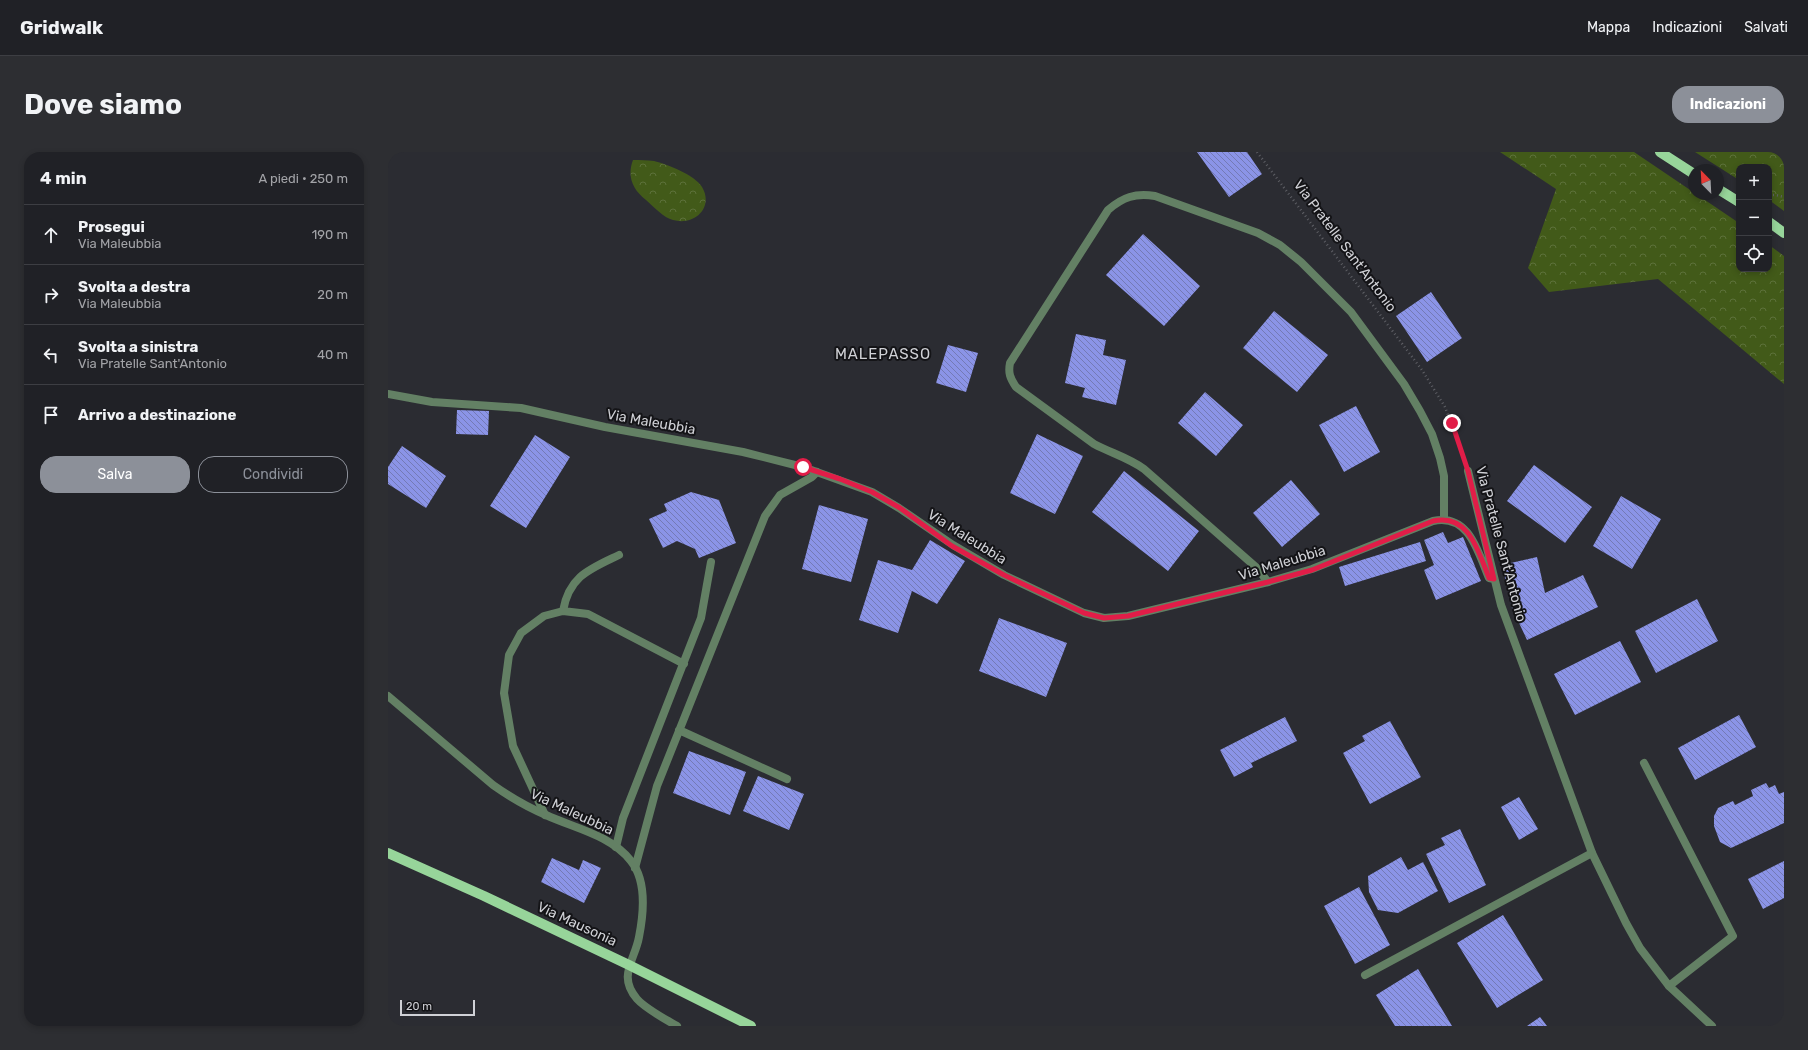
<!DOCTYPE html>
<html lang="it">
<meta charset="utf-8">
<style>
body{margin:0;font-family:Rubik,sans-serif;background:#2d2e32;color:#f1f3f6}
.controls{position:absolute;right:12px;top:12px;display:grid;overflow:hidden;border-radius:8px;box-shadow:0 2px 6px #0003}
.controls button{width:36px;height:36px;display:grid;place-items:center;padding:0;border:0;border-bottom:1px solid #3d3e43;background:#202126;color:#f1f3f6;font:20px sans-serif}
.compass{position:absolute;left:1300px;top:12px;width:36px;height:36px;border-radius:50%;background:#202126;box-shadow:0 2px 6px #0003;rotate:336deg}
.scale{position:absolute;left:12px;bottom:10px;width:75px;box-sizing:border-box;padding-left:4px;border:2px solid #d0d1d6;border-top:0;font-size:11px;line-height:14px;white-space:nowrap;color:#d0d1d6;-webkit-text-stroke:3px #141417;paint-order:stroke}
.stop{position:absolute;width:12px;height:12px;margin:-9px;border:3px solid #e11d48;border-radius:50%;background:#fff}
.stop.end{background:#e11d48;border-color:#fff;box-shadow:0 1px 4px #0008}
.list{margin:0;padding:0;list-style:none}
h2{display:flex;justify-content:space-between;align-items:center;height:52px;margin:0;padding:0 16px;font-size:17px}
h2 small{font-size:13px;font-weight:400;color:#a2a3a7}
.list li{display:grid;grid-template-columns:26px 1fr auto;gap:12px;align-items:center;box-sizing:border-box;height:60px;padding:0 16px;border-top:1px solid #3d3e43}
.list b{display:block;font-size:15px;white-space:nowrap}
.list p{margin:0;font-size:13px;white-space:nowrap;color:#a2a3a7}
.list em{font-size:13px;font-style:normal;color:#a2a3a7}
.actions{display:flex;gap:8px;padding:12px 16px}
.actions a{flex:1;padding:9px 0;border:1px solid #8c9099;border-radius:16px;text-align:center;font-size:14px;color:#8c9099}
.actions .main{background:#8c9099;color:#fff}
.icon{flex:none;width:22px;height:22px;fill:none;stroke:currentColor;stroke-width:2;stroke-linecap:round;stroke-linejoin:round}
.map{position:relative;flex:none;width:1396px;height:874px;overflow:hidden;border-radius:16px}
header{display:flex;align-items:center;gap:24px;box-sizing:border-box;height:56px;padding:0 20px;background:#202126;border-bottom:1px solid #3d3e43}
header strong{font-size:19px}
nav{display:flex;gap:22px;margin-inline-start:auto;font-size:14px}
.intro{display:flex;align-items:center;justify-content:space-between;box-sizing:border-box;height:96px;padding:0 24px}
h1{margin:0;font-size:28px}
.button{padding:10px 18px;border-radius:16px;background:#8c9099;color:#fff;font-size:14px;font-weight:700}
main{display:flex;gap:24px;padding:0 24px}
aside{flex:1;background:#202126;border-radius:16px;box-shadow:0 2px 6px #0003}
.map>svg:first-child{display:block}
.forest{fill:url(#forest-crowns)}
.building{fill:url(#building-back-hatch)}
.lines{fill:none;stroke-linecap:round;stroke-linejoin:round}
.path{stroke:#5e5f65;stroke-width:2.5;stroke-dasharray:1 3;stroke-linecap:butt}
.lane{stroke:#638064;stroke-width:8}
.street{stroke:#638064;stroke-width:8}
.primary{stroke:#97d59a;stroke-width:10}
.route{stroke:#e11d48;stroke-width:5}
.labels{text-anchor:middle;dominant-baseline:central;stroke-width:4;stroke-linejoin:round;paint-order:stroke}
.street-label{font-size:14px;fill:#d0d1d6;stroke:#141417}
.neighbourhood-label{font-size:15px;letter-spacing:1px;fill:#d0d1d6;stroke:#141417}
</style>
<header>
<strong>Gridwalk</strong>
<nav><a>Mappa</a><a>Indicazioni</a><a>Salvati</a></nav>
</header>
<div class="intro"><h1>Dove siamo</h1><a class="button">Indicazioni</a></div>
<main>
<aside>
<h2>4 min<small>A piedi · 250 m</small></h2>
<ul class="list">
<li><svg class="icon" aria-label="ahead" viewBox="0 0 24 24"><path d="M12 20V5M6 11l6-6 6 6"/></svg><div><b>Prosegui</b><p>Via Maleubbia</p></div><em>190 m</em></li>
<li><svg class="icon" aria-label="right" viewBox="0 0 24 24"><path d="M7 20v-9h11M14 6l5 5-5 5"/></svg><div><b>Svolta a destra</b><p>Via Maleubbia</p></div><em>20 m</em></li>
<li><svg class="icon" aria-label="left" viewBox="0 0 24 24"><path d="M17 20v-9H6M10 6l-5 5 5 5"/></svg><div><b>Svolta a sinistra</b><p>Via Pratelle Sant'Antonio</p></div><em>40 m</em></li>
<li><svg class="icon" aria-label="arrive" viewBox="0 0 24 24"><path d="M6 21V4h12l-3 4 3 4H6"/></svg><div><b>Arrivo a destinazione</b></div></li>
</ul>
<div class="actions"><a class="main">Salva</a><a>Condividi</a></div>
</aside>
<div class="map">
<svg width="1396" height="874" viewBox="0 0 1396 874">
<defs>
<pattern id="forest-crowns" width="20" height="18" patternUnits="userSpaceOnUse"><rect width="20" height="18" fill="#425a19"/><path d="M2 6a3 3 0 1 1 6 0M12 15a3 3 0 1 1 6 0" fill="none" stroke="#5c713a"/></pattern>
<pattern id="building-back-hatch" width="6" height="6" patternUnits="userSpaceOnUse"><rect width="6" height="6" fill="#8b94e7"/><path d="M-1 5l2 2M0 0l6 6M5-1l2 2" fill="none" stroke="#747ab5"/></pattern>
</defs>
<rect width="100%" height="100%" fill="#2b2c32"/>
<path class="forest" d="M1112,0h134l105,71v46h30v-24l15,11v128l-126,-105 -109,13 -21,-24 28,-79z
M1307,0h89v59l-15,-11v-33h-30v13z
M245,8c7,0 14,0 21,1 13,3 41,14 48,26 12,20 -7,39 -29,33 -9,-2 -20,-14 -27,-20 -14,-11 -19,-24 -13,-40z"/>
<path class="building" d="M809,0h50l15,22 -33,23z
M755,82l57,52 -36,40 -58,-51z
M1043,140l31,46 -35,24 -31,-46z
M886,159l54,44 -31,37 -54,-44z
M688,182l30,6 -3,15 23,5 -10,45 -34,-8 3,-9 -20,-5z
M560,193l30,8 -12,39 -30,-9z
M817,240l38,33 -27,31 -38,-33z
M968,254l24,46 -36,20 -25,-47z
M69,258l32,1 -1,24 -32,-1z
M649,282l46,22 -28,58 -45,-21z
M147,283l35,22 -44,71 -36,-22z
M14,294l44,30 -20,32 -38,-24v-17z
M1146,313l58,42 -27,36 -58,-42z
M736,319l75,60 -31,40 -76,-59z
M903,328l29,34 -38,33 -29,-34z
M303,340l28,8 17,43 -37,15 -4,-9 -18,-8 -14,7 -14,-29 18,-8 -3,-7z
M1233,344l40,23 -29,50 -39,-23z
M431,353l49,14 -17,63 -49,-13z
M1055,380l5,11 15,-6 18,44 -45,19 -12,-30 10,-5 -10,-25z
M542,388l35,21 -28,43 -25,-13 -14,42 -39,-13 19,-60 34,10z
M1032,390l6,19 -81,25 -6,-19z
M1149,405l8,36 38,-18 15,32 -71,33 -15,-32 -10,-43z
M1309,447l21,42 -62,32 -21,-42z
M611,466l68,25 -21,54 -67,-26z
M1232,489l21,41 -66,33 -21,-41z
M1351,563l17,32 -61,33 -17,-32z
M897,565l12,24 -46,22 2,4 -19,10 -14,-27z
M1002,569l31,56 -51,27 -27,-51 22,-12 -3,-5z
M301,599l57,21 -16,43 -57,-22z
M370,624l46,18 -15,36 -46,-19z
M1378,631l3,5 6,-3 4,9 5,-2v31l-53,25 -11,-6 -6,-16v-10l4,-8 15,-7 2,4 18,-9 -2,-6z
M1131,645l19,32 -19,11 -18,-33z
M1072,677l26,56 -37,18 -23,-49 19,-9 -4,-7z
M1013,705l7,13 15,-8 15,29 -40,22 -20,-3 -9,-18 -1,-16z
M164,706l27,12 4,-10 18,8 -17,35 -43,-21z
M1396,709v37l-21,11 -15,-30z
M971,735l31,58 -35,19 -31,-58z
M1115,763l40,65 -46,28 -40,-65z
M1030,817l34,57h-57l-19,-31z
M1152,865l7,9h-20z"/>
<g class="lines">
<path class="path" d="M869,0l165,218 23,37 18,48
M1381,43h7l8,2"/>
<path class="lane" d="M880,430l-11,-14 -113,-99c-15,-11 -33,-16 -50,-25l-78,-57c-6,-9 -8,-14 -6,-24l98,-153c15,-13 27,-17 47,-14l103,37 22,12 21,17 50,50 53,72 16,27 12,23 8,24 4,18v43
M175,459c6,-35 27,-42 56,-56
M291,578l108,49
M1256,611l89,173 -64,50
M157,663l-32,-69 -9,-53 5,-38 12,-22 23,-17 19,-5 25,3 96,50
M228,695l7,-29 78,-200 10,-56
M247,716l22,-82 108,-270 15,-21 32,-18 5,-5
M977,823l227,-122"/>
<path class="street" d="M0,242l44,8 89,6 84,19 138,25 60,15 69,25 27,16 54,37 51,30 80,38 20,5 24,-2 140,-34 44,-13 121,-48c36,-8 45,31 56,57l5,1
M1080,319l33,134 91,248 34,70 14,25 29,38 43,40
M0,544l105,89c17,12 34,22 53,30 28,13 65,20 85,46 16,20 13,51 8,76 -4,23 -22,39 -2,62 9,10 28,20 40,27"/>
<path class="primary" d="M1272,0l34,22
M1330,37l21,13
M1381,70l15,11
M0,701l96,43 145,69 122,61"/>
</g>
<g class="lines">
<path class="route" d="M415,315l37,12 32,13 28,16 52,38 52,29 80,38 20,5 24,-2 140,-34 44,-12 121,-49c36,-8 45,30 56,57l5,1 -26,-108 -16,-48"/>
</g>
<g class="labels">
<g class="street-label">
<text transform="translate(957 94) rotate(53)">Via Pratelle Sant'Antonio</text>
<text transform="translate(263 270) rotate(10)">Via Maleubbia</text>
<text transform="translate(579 385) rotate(32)">Via Maleubbia</text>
<text transform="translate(1113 392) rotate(75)">Via Pratelle Sant'Antonio</text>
<text transform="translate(894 411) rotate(-17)">Via Maleubbia</text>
<text transform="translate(184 660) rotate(25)">Via Maleubbia</text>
<text transform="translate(189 772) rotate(25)">Via Mausonia</text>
</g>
<g class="neighbourhood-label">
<text x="495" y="202">MALEPASSO</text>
</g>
</g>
</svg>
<div class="controls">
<button>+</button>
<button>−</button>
<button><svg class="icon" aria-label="locate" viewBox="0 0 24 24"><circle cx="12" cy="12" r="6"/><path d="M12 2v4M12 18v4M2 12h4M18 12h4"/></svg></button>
</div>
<svg class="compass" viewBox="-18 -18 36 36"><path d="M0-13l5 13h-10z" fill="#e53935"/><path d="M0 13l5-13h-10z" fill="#a2a3a7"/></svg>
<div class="scale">20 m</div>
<div class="stop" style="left:415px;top:315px"></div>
<div class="stop end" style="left:1064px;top:271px"></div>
</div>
</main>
